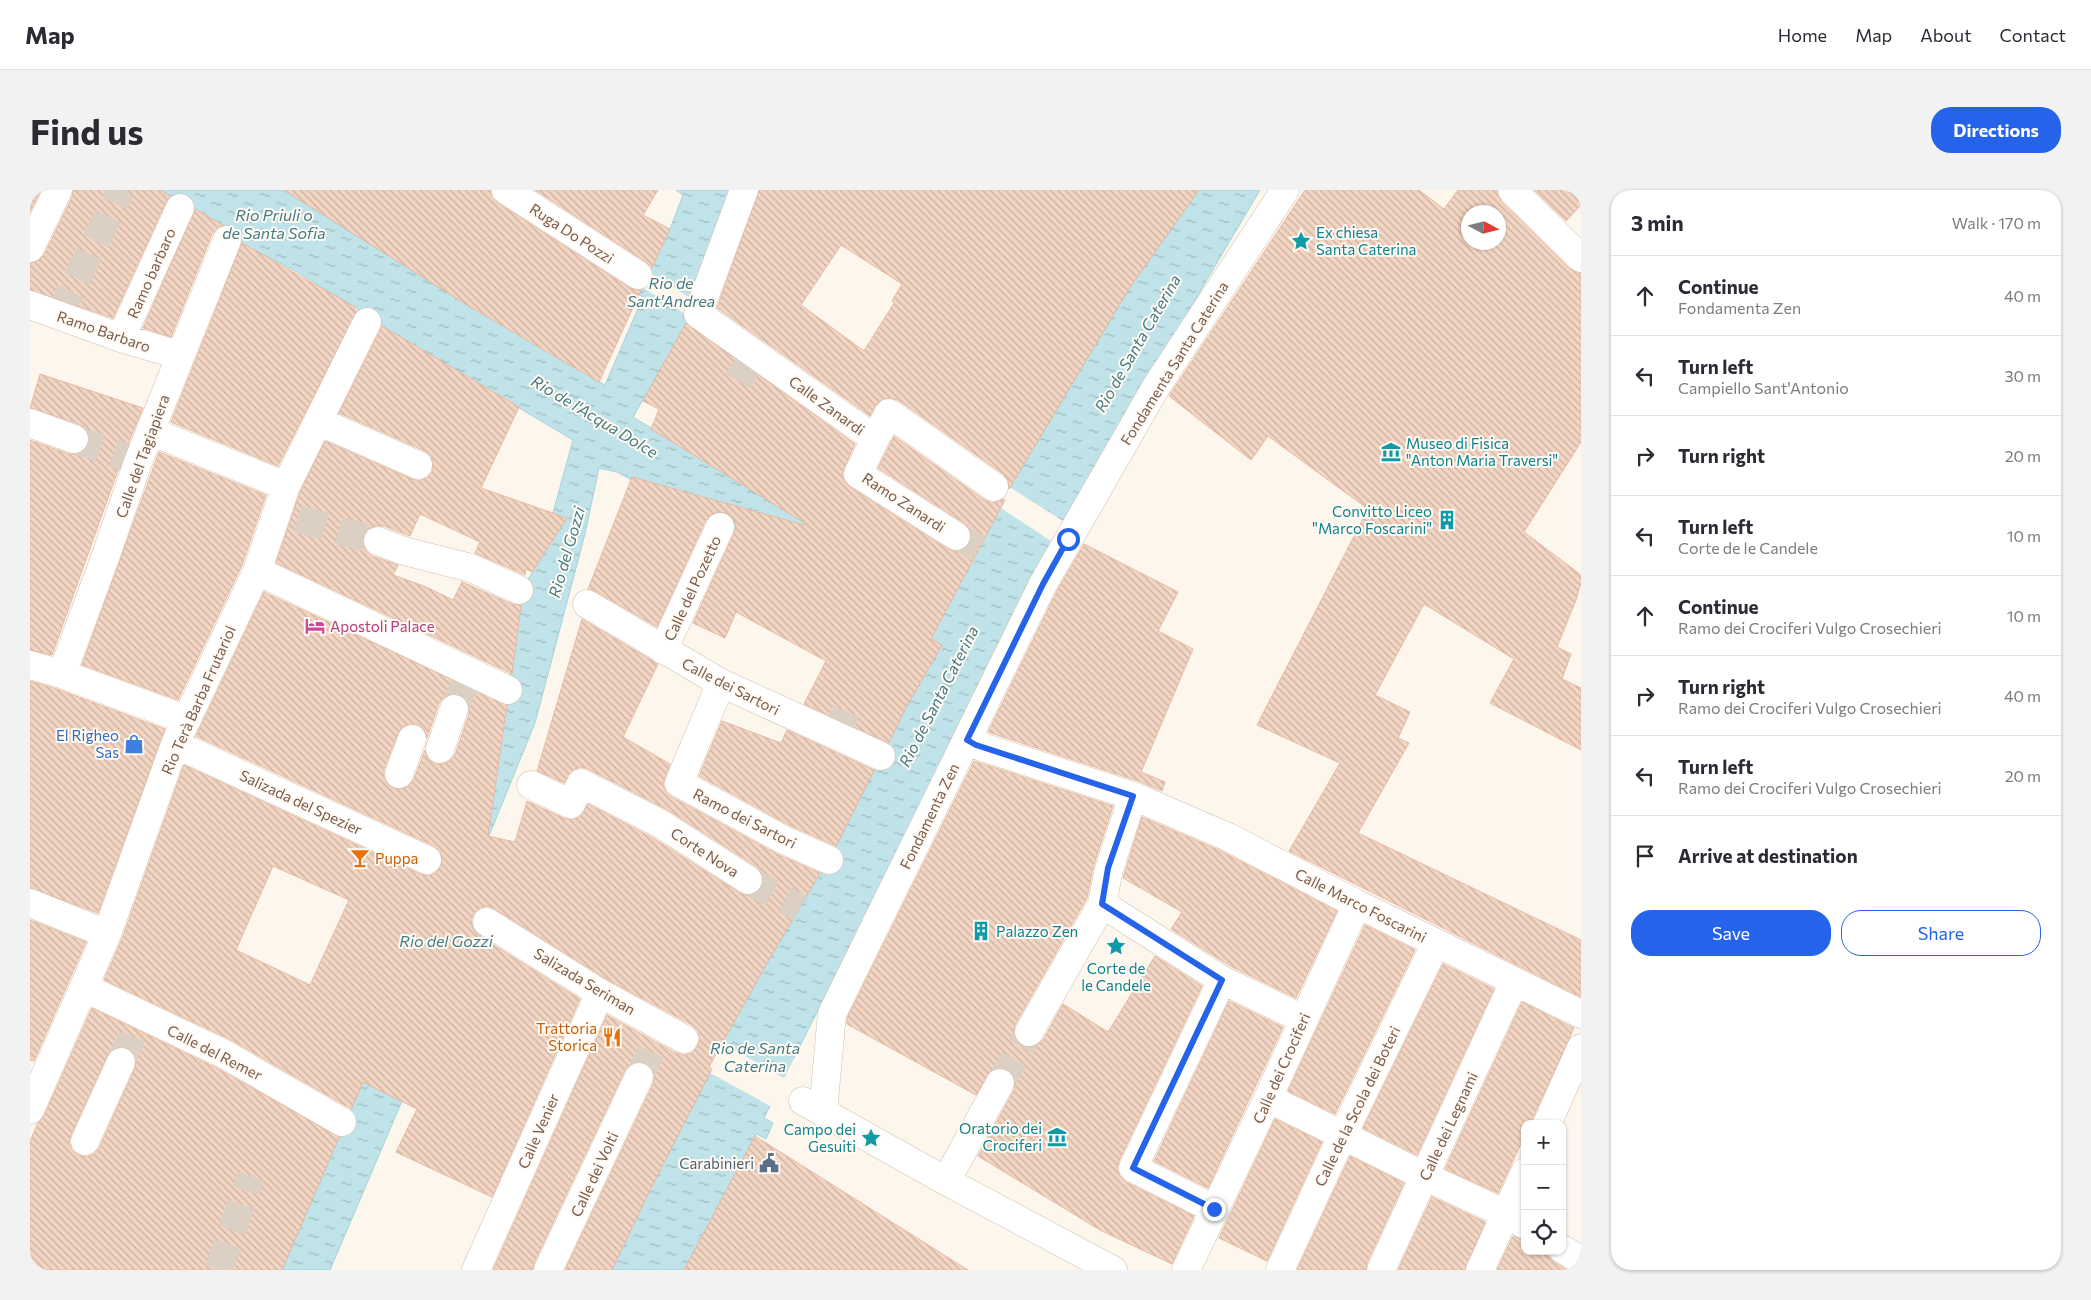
<!DOCTYPE html>
<meta charset="utf-8">
<style>
body{margin:0;font-family:Commissioner,sans-serif;background:#f2f2f3;color:#2b2b33}
.controls{position:absolute;right:15px;bottom:15px;display:grid;overflow:hidden;border-radius:10px;box-shadow:0 1px 4px #0004}
.controls button{width:45px;height:45px;display:grid;place-items:center;padding:0;border:0;border-bottom:1px solid #e1e1e2;background:#fff;color:#2b2b33;font:25px sans-serif}
.compass{position:absolute;left:1431px;top:15px;width:45px;height:45px;border-radius:50%;background:#fff;box-shadow:0 1px 4px #0004;rotate:97deg}
.stop{position:absolute;width:15px;height:15px;margin:-11px;border:4px solid #2563eb;border-radius:50%;background:#fff}
.stop.end{background:#2563eb;border-color:#fff;box-shadow:0 1px 5px #0008}
.list{margin:0;padding:0;list-style:none}
h2{display:flex;justify-content:space-between;align-items:center;height:65px;margin:0;padding:0 20px;font-size:21px}
h2 small{font-size:16px;font-weight:400;color:#7c7c81}
.list li{display:grid;grid-template-columns:32px 1fr auto;gap:15px;align-items:center;box-sizing:border-box;height:80px;padding:0 20px;border-top:1px solid #e1e1e2}
.list b{display:block;font-size:19px;white-space:nowrap}
.list p{margin:0;font-size:16px;white-space:nowrap;color:#7c7c81}
.list em{font-size:16px;font-style:normal;color:#7c7c81}
.actions{display:flex;gap:10px;padding:15px 20px}
.actions a{flex:1;padding:11px 0;border:1px solid #2563eb;border-radius:20px;text-align:center;font-size:18px;color:#2563eb}
.actions .main{background:#2563eb;color:#fff}
.icon{flex:none;width:28px;height:28px;fill:none;stroke:currentColor;stroke-width:2;stroke-linecap:round;stroke-linejoin:round}
.map{position:relative;flex:none;width:1551px;height:1080px;overflow:hidden;border-radius:20px}
header{display:flex;align-items:center;gap:30px;box-sizing:border-box;height:70px;padding:0 25px;background:#fff;border-bottom:1px solid #e1e1e2}
header strong{font-size:24px}
nav{display:flex;gap:28px;margin-inline-start:auto;font-size:18px}
.intro{display:flex;align-items:center;justify-content:space-between;box-sizing:border-box;height:120px;padding:0 30px}
h1{margin:0;font-size:35px}
.button{padding:12px 22px;border-radius:20px;background:#2563eb;color:#fff;font-size:18px;font-weight:700}
main{display:flex;gap:30px;padding:0 30px}
aside{flex:1;background:#fff;border-radius:20px;box-shadow:0 1px 4px #0004}
.map>svg:first-child{display:block}
.water{fill:url(#water-ripples);stroke:#a5d3da}
.pier{fill:#fdf6ec}
.building{fill:url(#building-back-hatch);stroke:#e6bba3;fill-rule:evenodd}
.lines{fill:none;stroke-linecap:round;stroke-linejoin:round}
.street-tunnel{stroke:#dcd0c4;stroke-width:28;stroke-dasharray:28 14;stroke-linecap:butt}
.street-casing{stroke:#d1beb0;stroke-width:29}
.street{stroke:#fff;stroke-width:28}
.route{stroke:#2563eb;stroke-width:6}
.labels{text-anchor:middle;dominant-baseline:central;stroke-width:4;stroke-linejoin:round;paint-order:stroke}
.culture-label{font-size:15px;fill:#0d838f;stroke:#fffaf3;text-anchor:start}
.street-label{font-size:15px;fill:#7a5c4d;stroke:#fffaf3}
.hotel-label{font-size:15px;fill:#b23c85;stroke:#fffaf3;text-anchor:start}
.shop-label{font-size:15px;fill:#366cbe;stroke:#fffaf3;text-anchor:end}
.food-label{font-size:15px;fill:#c56008;stroke:#fffaf3;text-anchor:start}
.service-label{font-size:15px;fill:#4e5e75;stroke:#fffaf3;text-anchor:end}
.water-label{font-size:16px;font-style:italic;fill:#437c86;stroke:#fffaf3}
</style>
<header>
<strong>Map</strong>
<nav><a>Home</a><a>Map</a><a>About</a><a>Contact</a></nav>
</header>
<div class="intro"><h1>Find us</h1><a class="button">Directions</a></div>
<main>
<div class="map">
<svg width="1551" height="1080" viewBox="0 0 1551 1080">
<defs>
<pattern id="water-ripples" width="26" height="14" patternUnits="userSpaceOnUse" patternTransform="scale(1.25)"><rect width="26" height="14" fill="#bfe3e8"/><path d="M2 4q2-2 4 0t4 0M15 11q2-2 4 0t4 0" fill="none" stroke="#a0bbbe"/></pattern>
<pattern id="building-back-hatch" width="6" height="6" patternUnits="userSpaceOnUse" patternTransform="scale(1.25)"><rect width="6" height="6" fill="#f3d5c3"/><path d="M-1 5l2 2M0 0l6 6M5-1l2 2" fill="none" stroke="#cab0a1"/></pattern>
</defs>
<rect width="100%" height="100%" fill="#fdf6ec"/>
<path class="water" d="M130,0h123l184,115 138,80 38,-88 -5,-3 32,-65 13,-34 -7,-5h57l-43,127 -57,100 189,116 153,23 30,-56 5,-12 121,-202 68,-96h61l-208,352 -288,576 9,5 -7,16 -9,-5 -2,2 -71,134h-72l39,-82 61,-119 10,-26 49,-87 61,-101 72,-144 38,-66 -325,-173 -18,-4 -14,66 -50,189 -55,135 -14,59 17,13 -81,171 -72,169h-48l86,-199 114,-297 25,-77 15,-102 5,-14 13,-21 33,-120 -188,-112 -30,-21 -58,-35 -73,-38 2,-7z"/>
<path class="pier" d="M617,81l51,32 -6,15 -52,-32z
M978,296l58,37 -12,20 -53,-35 4,-8 -2,-1z
M690,852l64,36 10,-20 2,2 -24,47 -62,-34z"/>
<path class="building" d="M0,0h11l-11,22z
M43,0h87l10,6 -4,6 -53,116 -83,-28v-27l8,-2 6,-6 28,-58z
M254,0h206l2,8 6,5 132,85 11,2 -42,92 -132,-77z
M505,0h123l-15,25 27,14 -18,39 -6,-6z
M729,0h440l-69,97 -121,202 -1,-9 -5,-6 -105,-74 -8,-2 -8,1 -7,7 -5,10 -153,-108zM811,55l61,39 -10,17 2,2 -30,48 -63,-46z
M1275,0h114l25,19 14,-19h39l4,11 69,68 11,4v169l-57,90 57,43v8l-5,17 -19,47 14,7 -9,25 19,9v62l-91,-47 24,-44 -90,-55 -49,91 35,17 -12,26 11,5 -51,90 223,107v57l-292,-146 51,-88 -83,-38 111,-216 -100,-73 -17,24 -82,-64zM1438,22h30v30h-30z
M1504,0h47v15l-15,16z
M165,19l28,16 -6,3 -5,6 -41,103 -28,-9z
M212,53l113,64 -1,2 3,2 -79,155 -107,-44z
M656,133l169,121 -11,24 -2,7 3,7 5,5 98,62 8,3 8,-2 5,-6 3,-7 -2,-8 -6,-6 -86,-55 16,-32 91,64 8,3 10,-4 2,1 -74,139 11,6 -38,66 -15,32 -85,-39 22,-43 -90,-49 -11,26 -32,-15 41,-90 2,-7 -3,-8 -6,-5 -9,-1 -7,3 -5,5 -49,107 -62,-36 -7,-2 44,-112 172,48 1,-2 -154,-94 8,-20 -16,-8z
M352,136l137,81 -38,81 86,30 -35,54 -6,-3 -1,6 -50,-22 5,-11 -60,-28 -10,22 -26,-10h-8l-8,3 -5,7v8l3,7 6,5 26,9 -5,10 31,11 29,14 9,-18 50,22 9,1 -9,69 -236,-111 24,-71 25,-51 87,38 7,2 8,-3 5,-6 1,-9 -2,-7 -6,-5 -86,-38z
M10,184l103,34 -20,48 -71,199 -22,-5v-210l39,14h7l8,-3 4,-6 1,-8 -3,-8 -7,-5 -49,-16z
M129,262l107,43 -24,70 -64,135 -96,-35z
M1054,354l94,48 -20,39 35,18 -52,123 24,10 -3,9 -24,-10 -150,-49 69,-141z
M234,402l243,113 -19,131 27,6 12,-41 37,17 8,2 8,-3 8,-13 65,34 87,55 8,3 8,-2 5,-6 3,-7 -2,-8 -5,-6 -89,-57 -80,-41 -7,-2 -8,3 -9,13 -27,-12 45,-152 76,45 -35,73 47,27 -7,20 3,8 6,5 105,57 43,19 -49,83 -62,111 3,2 -61,119 -39,82h-47l88,-186 2,-8 -3,-7 -6,-6 -8,-2 -7,3 -6,6 -91,193 -1,7h-40l114,-255 69,38 8,2 8,-2 5,-6 3,-8 -2,-8 -6,-6 -84,-45 -113,-71 -8,-3 -7,2 -6,5 -3,9 2,7 5,6 102,64 -88,198 -96,-45 21,-43 -54,-27 -12,27 -120,-69 -127,-60 18,-41 62,-174 236,109 8,2 8,-3 5,-7 1,-8 -2,-7 -6,-5 -238,-110zM422,504h7l6,4 4,9v7l-14,41 -5,6 -7,3h-8l-7,-5 -3,-9 -11,29 -5,7 -8,3 -8,-1 -6,-4 -3,-8v-7l14,-36 4,-6 8,-3h7l7,5 3,9 12,-35 5,-6zM243,676l76,34 -39,85 -74,-35z
M0,491l27,8 108,40 -67,184 -68,-25z
M692,531l59,22 6,-13 87,40 -38,76 -45,-20 -92,-50z
M944,571l139,45 -19,58 -7,34 -72,127 -2,8 3,7 5,5 9,3 7,-3 6,-5 20,-36 45,28 47,-76 47,30 -83,175 -2,8 3,7 6,6 68,34 -22,48 -72,-34 -122,-74 36,-66 2,-8 -2,-7 -6,-5 -9,-3 -7,3 -16,25 -129,-71v-6z
M1112,627l79,34 116,60 -41,87 -66,-32 -59,-37 11,-17 -59,-34z
M0,730l56,22 -52,119 -4,-1z
M1335,735l50,25 -80,164 -47,-23z
M1413,774l51,25 -77,166 -54,-27z
M1199,811l54,26 -75,161 -54,-27z
M1492,812l52,26 -44,96h-5v11l-27,58 -53,-24z
M62,818l125,60 122,69 -57,133h-252v-129l8,-18 6,-7zM89,857l8,1 6,5 3,7 -1,8 -36,80 -5,6 -8,3 -7,-2 -7,-5 -3,-8 2,-7 36,-79 5,-6z
M1245,929l47,23 -55,119 -48,-23z
M725,946l213,134h-284z
M1320,966l54,27 -37,80 -1,7h-69z
M1402,1007l53,25 -20,48h-67z
M1483,1046l12,5v10h21l8,11 13,8h-70z"/>
<g class="lines">
<path class="street-tunnel" d="M28,126l63,-126
M708,191l14,-23
M44,249l64,23
M268,329l80,22
M926,346l22,12
M424,519l16,-37
M807,542l9,-21
M718,690l52,28
M91,872l20,-48
M609,887l18,-38
M970,893l29,-51
M188,1080l33,-94"/>
<defs>
<path id="street" d="M476,0l132,85
M714,0l-46,124 177,125 14,-26 105,74
M1482,0l69,68
M0,58l28,-58
M0,115l91,33 58,17
M91,148l59,-130
M288,231l100,44
M0,233l44,16
M120,241l136,55
M845,249l-17,35 98,62
M348,351l26,10 67,17 48,22
M227,381l251,119
M557,414l134,79 160,73
M633,460l57,-123
M0,475l32,9 125,46
M32,484l43,-116 33,-96 89,-222
M691,493l-42,100 105,57 45,20
M937,550l9,5 157,51 95,41 129,67 224,110
M145,554l252,116
M410,559l14,-40
M369,584l13,-35
M501,595l40,19 10,-21 80,41 87,56
M0,713l77,31
M1072,714l120,76 81,39
M457,732l113,71 84,46
M55,798l139,66 118,68
M999,842l73,-128 7,-35 24,-73
M1238,908l156,78 82,38 19,11
M773,911l143,80 167,89
M0,920l77,-176 68,-190 82,-173 29,-85 81,-164
M793,922l9,-98 211,-430 113,-197 129,-197
M1517,934l34,-76
M55,951l36,-79
M916,991l54,-98
M1184,1019l-81,-41 89,-188
M1532,1059l19,11
M446,1080l124,-277
M518,1080l91,-193
M1156,1080l82,-172 89,-194
M1250,1080l63,-136 93,-191
M1351,1080l133,-288
M1450,1080l45,-98"/>
</defs>
<use href="#street" class="street-casing"/>
<use href="#street" class="street"/>
</g>
<g class="lines">
<path class="route" d="M1038,349l-25,45 -76,156 9,5 157,51 -25,72 -6,36 120,76 -89,188 81,41"/>
</g>
<defs>
<symbol id="sight-bare" viewBox="-9 -9 18 18"><path d="M0-6L1.8-2.2L6-1.7L2.9 1.2L3.7 5.4L0 3.3L-3.7 5.4L-2.9 1.2L-6-1.7L-1.8-2.2Z" fill="#0f9aa8" stroke="#fffaf3" stroke-width="2.5" paint-order="stroke"/></symbol>
<symbol id="museum-bare" viewBox="-9 -9 18 18"><path d="M0-6L6-3V-2H-6V-3ZM-5-1h2V3h-2ZM-1-1h2V3h-2ZM3-1h2V3H3ZM-6 4H6V6H-6Z" fill="#0f9aa8" stroke="#fffaf3" stroke-width="2.5" paint-order="stroke"/></symbol>
<symbol id="building-bare" viewBox="-9 -9 18 18"><path d="M-4-6H4V6H1V3H-1V6H-4ZM-2.5-4.3h1.7v1.8h-1.7ZM.8-4.3h1.7v1.8H.8ZM-2.5-1h1.7V.8h-1.7ZM.8-1h1.7V.8H.8Z" fill="#0f9aa8" stroke="#fffaf3" stroke-width="2.5" paint-order="stroke"/></symbol>
<symbol id="hotel-bare" viewBox="-9 -9 18 18"><path d="M-6-4.5h1.5V1H6V5H4.5V3h-9V5H-6ZM-4 0a1.8 1.8 0 1 1 3.6 0ZM.5 0V-2.5h3Q6-2.5 6 0Z" fill="#d1479c" stroke="#fffaf3" stroke-width="2.5" paint-order="stroke"/></symbol>
<symbol id="shop-bare" viewBox="-9 -9 18 18"><path d="M-5-2.5h2.3a2.7 3.5 0 0 1 5.4 0H5L5.5 6h-11ZM-1.5-2.5h3a1.5 2.3 0 0 0-3 0Z" fill="#3f7fe0" stroke="#fffaf3" stroke-width="2.5" paint-order="stroke"/></symbol>
<symbol id="bar-bare" viewBox="-9 -9 18 18"><path d="M-6-5H6L.8 .8V4.5H3.5V6h-7V4.5H-.8V.8Z" fill="#e8710a" stroke="#fffaf3" stroke-width="2.5" paint-order="stroke"/></symbol>
<symbol id="restaurant-bare" viewBox="-9 -9 18 18"><path d="M-5-6h1v4h1v-4h1v4h1v-4h1v5L-1.5 .5V6h-2V.5L-5-1ZM5-6V6H3V1.5H1.5Q1.5-4 5-6Z" fill="#e8710a" stroke="#fffaf3" stroke-width="2.5" paint-order="stroke"/></symbol>
<symbol id="civic-bare" viewBox="-9 -9 18 18"><path d="M-.6-6.5H3V-4.5H.6V-3L4-1V1h2V6H-6V1h2V-1L-.6-3ZM-1.2 2.5V6h2.4V2.5Z" fill="#5c6f8a" stroke="#fffaf3" stroke-width="2.5" paint-order="stroke"/></symbol>
</defs>
<g fill-rule="evenodd">
<use href="#sight-bare" x="1257" y="37" width="28" height="28"/>
<use href="#museum-bare" x="1347" y="248" width="28" height="28"/>
<use href="#building-bare" x="1403" y="316" width="28" height="28"/>
<use href="#hotel-bare" x="271" y="422" width="28" height="28"/>
<use href="#shop-bare" x="90" y="540" width="28" height="28"/>
<use href="#bar-bare" x="316" y="654" width="28" height="28"/>
<use href="#building-bare" x="937" y="727" width="28" height="28"/>
<use href="#sight-bare" x="1072" y="742" width="28" height="28"/>
<use href="#restaurant-bare" x="568" y="833" width="28" height="28"/>
<use href="#museum-bare" x="1013" y="933" width="28" height="28"/>
<use href="#sight-bare" x="827" y="934" width="28" height="28"/>
<use href="#civic-bare" x="725" y="959" width="28" height="28"/>
</g>
<g class="labels">
<g class="culture-label">
<text x="1286" y="42">Ex chiesa<tspan x="1286" dy="17">Santa Caterina</tspan></text>
<text x="1376" y="253">Museo di Fisica<tspan x="1376" dy="17">"Anton Maria Traversi"</tspan></text>
<text x="1402" y="321" text-anchor="end">Convitto Liceo<tspan x="1402" dy="17">"Marco Foscarini"</tspan></text>
<text x="966" y="741">Palazzo Zen</text>
<text x="1086" y="778" text-anchor="middle">Corte de<tspan x="1086" dy="17">le Candele</tspan></text>
<text x="1012" y="938" text-anchor="end">Oratorio dei<tspan x="1012" dy="17">Crociferi</tspan></text>
<text x="826" y="939" text-anchor="end">Campo dei<tspan x="826" dy="17">Gesuiti</tspan></text>
</g>
<g class="street-label">
<text transform="translate(542 43) rotate(33)">Ruga Do Pozzi</text>
<text transform="translate(121 83) rotate(-66)">Ramo barbaro</text>
<text transform="translate(74 141) rotate(19)">Ramo Barbaro</text>
<text transform="translate(1144 173) rotate(-58)">Fondamenta Santa Caterina</text>
<text transform="translate(797 215) rotate(36)">Calle Zanardi</text>
<text transform="translate(112 266) rotate(-70)">Calle del Tagiapiera</text>
<text transform="translate(874 312) rotate(33)">Ramo Zanardi</text>
<text transform="translate(662 398) rotate(-65)">Calle del Pozetto</text>
<text transform="translate(701 496) rotate(27)">Calle dei Sartori</text>
<text transform="translate(168 510) rotate(-66)">Rio Terà Barba Frutariol</text>
<text transform="translate(271 612) rotate(25)">Salizada del Spezier</text>
<text transform="translate(899 626) rotate(-64)">Fondamenta Zen</text>
<text transform="translate(715 628) rotate(27)">Ramo dei Sartori</text>
<text transform="translate(675 662) rotate(33)">Corte Nova</text>
<text transform="translate(1331 715) rotate(27)">Calle Marco Foscarini</text>
<text transform="translate(555 791) rotate(31)">Salizada Seriman</text>
<text transform="translate(185 862) rotate(27)">Calle del Remer</text>
<text transform="translate(1251 878) rotate(-66)">Calle dei Crociferi</text>
<text transform="translate(1327 916) rotate(-64)">Calle de la Scola dei Boteri</text>
<text transform="translate(1418 936) rotate(-65)">Calle dei Legnami</text>
<text transform="translate(508 941) rotate(-66)">Calle Venier</text>
<text transform="translate(564 984) rotate(-65)">Calle dei Volti</text>
</g>
<g class="hotel-label">
<text x="300" y="436">Apostoli Palace</text>
</g>
<g class="shop-label">
<text x="89" y="545">El Righeo<tspan x="89" dy="17">Sas</tspan></text>
</g>
<g class="food-label">
<text x="345" y="668">Puppa</text>
<text x="567" y="838" text-anchor="end">Trattoria<tspan x="567" dy="17">Storica</tspan></text>
</g>
<g class="service-label">
<text x="724" y="973">Carabinieri</text>
</g>
<g class="water-label">
<text x="244" y="24">Rio Priuli o<tspan x="244" dy="18">de Santa Sofia</tspan></text>
<text x="641" y="92">Rio de<tspan x="641" dy="18">Sant'Andrea</tspan></text>
<text transform="translate(1107 153) rotate(-60)">Rio de Santa Caterina</text>
<text transform="translate(565 226) rotate(31)">Rio de l'Acqua Dolce</text>
<text transform="translate(536 362) rotate(-74)">Rio del Gozzi</text>
<text transform="translate(908 506) rotate(-63)">Rio de Santa Caterina</text>
<text x="416" y="750">Rio del Gozzi</text>
<text x="725" y="857">Rio de Santa<tspan x="725" dy="18">Caterina</tspan></text>
</g>
</g>
</svg>
<div class="controls">
<button>+</button>
<button>−</button>
<button><svg class="icon" aria-label="locate" viewBox="0 0 24 24"><circle cx="12" cy="12" r="6"/><path d="M12 2v4M12 18v4M2 12h4M18 12h4"/></svg></button>
</div>
<svg class="compass" viewBox="-18 -18 36 36"><path d="M0-13l5 13h-10z" fill="#e53935"/><path d="M0 13l5-13h-10z" fill="#7c7c81"/></svg>
<div class="stop" style="left:1038px;top:349px"></div>
<div class="stop end" style="left:1184px;top:1019px"></div>
</div>
<aside>
<h2>3 min<small>Walk · 170 m</small></h2>
<ul class="list">
<li><svg class="icon" aria-label="ahead" viewBox="0 0 24 24"><path d="M12 20V5M6 11l6-6 6 6"/></svg><div><b>Continue</b><p>Fondamenta Zen</p></div><em>40 m</em></li>
<li><svg class="icon" aria-label="left" viewBox="0 0 24 24"><path d="M17 20v-9H6M10 6l-5 5 5 5"/></svg><div><b>Turn left</b><p>Campiello Sant'Antonio</p></div><em>30 m</em></li>
<li><svg class="icon" aria-label="right" viewBox="0 0 24 24"><path d="M7 20v-9h11M14 6l5 5-5 5"/></svg><div><b>Turn right</b></div><em>20 m</em></li>
<li><svg class="icon" aria-label="left" viewBox="0 0 24 24"><path d="M17 20v-9H6M10 6l-5 5 5 5"/></svg><div><b>Turn left</b><p>Corte de le Candele</p></div><em>10 m</em></li>
<li><svg class="icon" aria-label="ahead" viewBox="0 0 24 24"><path d="M12 20V5M6 11l6-6 6 6"/></svg><div><b>Continue</b><p>Ramo dei Crociferi Vulgo Crosechieri</p></div><em>10 m</em></li>
<li><svg class="icon" aria-label="right" viewBox="0 0 24 24"><path d="M7 20v-9h11M14 6l5 5-5 5"/></svg><div><b>Turn right</b><p>Ramo dei Crociferi Vulgo Crosechieri</p></div><em>40 m</em></li>
<li><svg class="icon" aria-label="left" viewBox="0 0 24 24"><path d="M17 20v-9H6M10 6l-5 5 5 5"/></svg><div><b>Turn left</b><p>Ramo dei Crociferi Vulgo Crosechieri</p></div><em>20 m</em></li>
<li><svg class="icon" aria-label="arrive" viewBox="0 0 24 24"><path d="M6 21V4h12l-3 4 3 4H6"/></svg><div><b>Arrive at destination</b></div></li>
</ul>
<div class="actions"><a class="main">Save</a><a>Share</a></div>
</aside>
</main>
